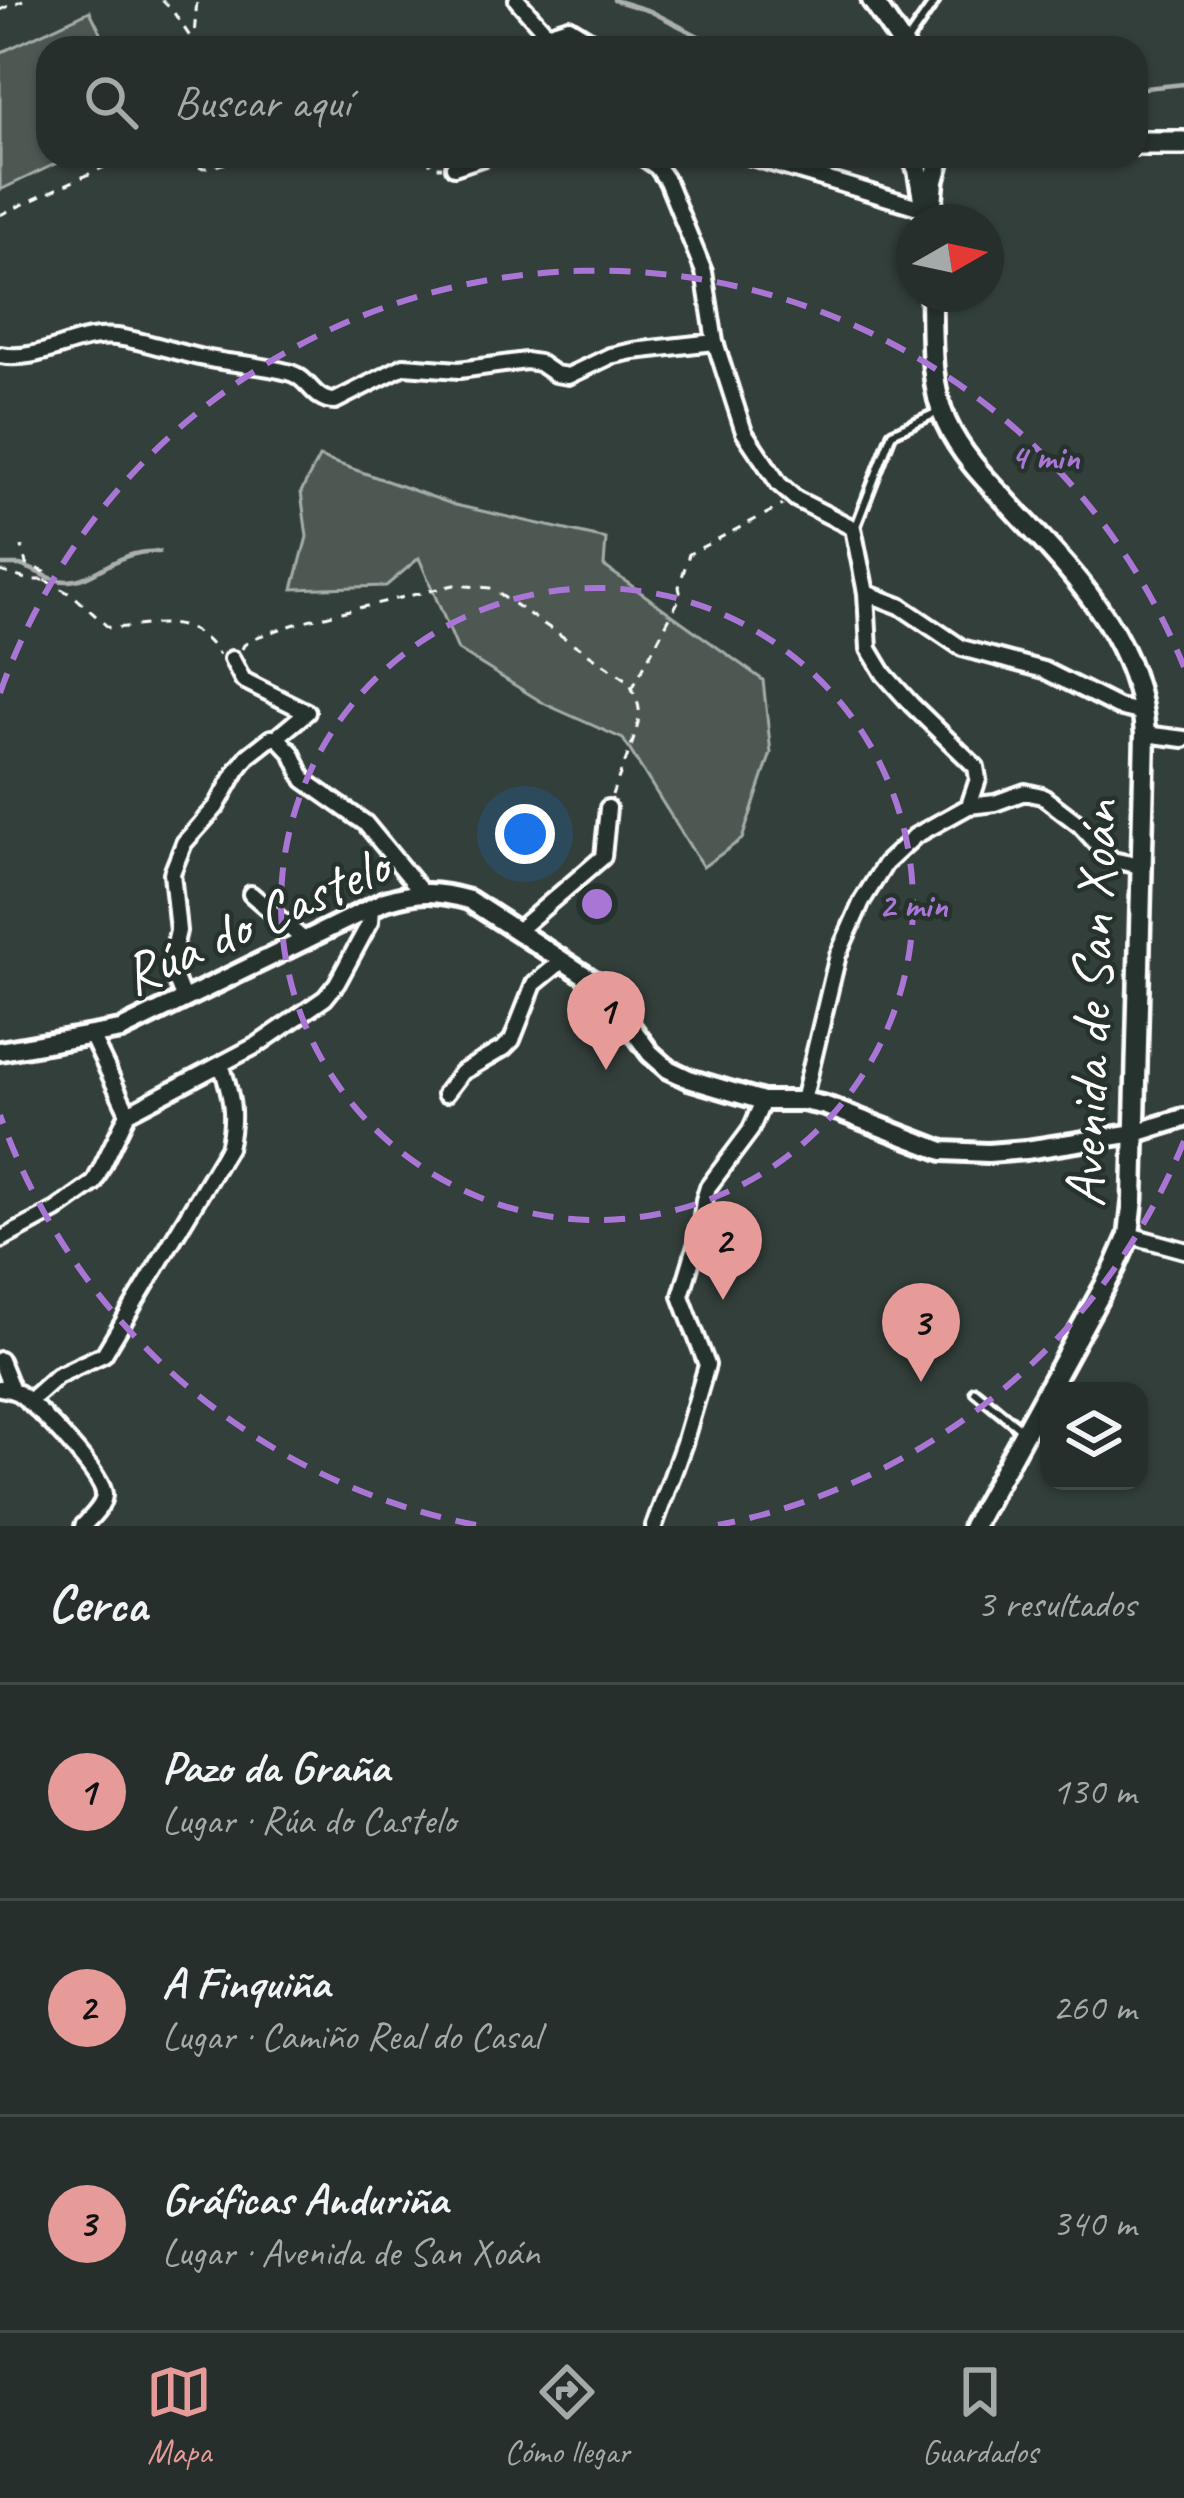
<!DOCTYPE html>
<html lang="es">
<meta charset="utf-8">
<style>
body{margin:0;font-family:Caveat,sans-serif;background:#2e3734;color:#f1f3f6}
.controls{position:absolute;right:36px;bottom:36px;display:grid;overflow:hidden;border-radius:24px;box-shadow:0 3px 9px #0004}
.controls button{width:108px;height:108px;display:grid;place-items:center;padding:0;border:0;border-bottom:3px solid #424a48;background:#262f2c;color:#f1f3f6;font:60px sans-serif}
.compass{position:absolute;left:896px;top:204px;width:108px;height:108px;border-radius:50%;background:#262f2c;box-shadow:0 3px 9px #0004;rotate:81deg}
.you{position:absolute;left:525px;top:834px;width:42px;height:42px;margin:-30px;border:9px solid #fff;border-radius:50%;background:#1a73e8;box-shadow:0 0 0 18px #1a73e833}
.badge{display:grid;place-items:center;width:78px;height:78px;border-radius:50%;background:#e69b98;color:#111;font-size:39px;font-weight:700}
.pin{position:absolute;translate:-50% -99px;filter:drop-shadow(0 3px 6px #0008)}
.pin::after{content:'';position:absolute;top:63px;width:42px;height:36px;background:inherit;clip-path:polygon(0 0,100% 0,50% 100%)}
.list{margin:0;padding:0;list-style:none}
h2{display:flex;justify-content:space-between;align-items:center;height:156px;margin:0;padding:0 48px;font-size:51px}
h2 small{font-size:39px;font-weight:400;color:#a4a9a9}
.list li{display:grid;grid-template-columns:78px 1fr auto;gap:36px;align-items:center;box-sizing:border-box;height:216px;padding:0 48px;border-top:3px solid #424a48}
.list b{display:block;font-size:45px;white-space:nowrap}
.list p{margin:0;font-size:39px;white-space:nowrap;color:#a4a9a9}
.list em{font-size:39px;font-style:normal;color:#a4a9a9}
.icon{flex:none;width:66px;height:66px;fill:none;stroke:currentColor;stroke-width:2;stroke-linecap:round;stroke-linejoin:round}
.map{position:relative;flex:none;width:1184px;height:1526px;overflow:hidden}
.search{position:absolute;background:#262f2c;box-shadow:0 3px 9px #0004;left:36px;right:36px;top:36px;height:132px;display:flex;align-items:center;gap:30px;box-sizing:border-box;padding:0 42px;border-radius:36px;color:#a4a9a9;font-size:45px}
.sheet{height:804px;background:#262f2c}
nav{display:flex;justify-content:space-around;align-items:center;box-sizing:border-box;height:168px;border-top:3px solid #424a48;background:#262f2c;font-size:33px;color:#a4a9a9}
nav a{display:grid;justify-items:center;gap:6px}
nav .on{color:#e69b98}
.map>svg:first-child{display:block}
.green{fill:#4d5853;stroke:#a6aca9;stroke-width:3}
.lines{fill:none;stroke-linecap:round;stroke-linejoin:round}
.stream{stroke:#abb0ae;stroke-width:4.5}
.service-casing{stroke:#fff;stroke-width:15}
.minor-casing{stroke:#fff;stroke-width:22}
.tertiary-casing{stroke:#fff;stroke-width:26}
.secondary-casing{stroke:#fff;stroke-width:27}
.trunk-casing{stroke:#fff;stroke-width:30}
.path{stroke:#fff;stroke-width:3;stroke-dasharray:9 9;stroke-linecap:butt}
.service{stroke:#26332d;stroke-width:6}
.minor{stroke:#26332d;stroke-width:14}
.tertiary{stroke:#26332d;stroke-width:16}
.secondary{stroke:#26332d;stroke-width:18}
.trunk{stroke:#26332d;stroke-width:21}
.ring{fill:none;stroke:#a976d5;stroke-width:6;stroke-dasharray:21 15}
.labels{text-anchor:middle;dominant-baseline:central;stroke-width:9;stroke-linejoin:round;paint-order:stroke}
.street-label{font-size:57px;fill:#fff;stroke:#26332d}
.centre{fill:#a976d5;stroke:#26332d;stroke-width:6}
.ring-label{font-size:36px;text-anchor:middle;font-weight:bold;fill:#a976d5;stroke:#26332d;stroke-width:9;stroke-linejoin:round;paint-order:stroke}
</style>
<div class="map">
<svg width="1184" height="1526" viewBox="0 0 1184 1526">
<rect width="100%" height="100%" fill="#333f3a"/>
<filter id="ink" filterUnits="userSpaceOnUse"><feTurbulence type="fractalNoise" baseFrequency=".00833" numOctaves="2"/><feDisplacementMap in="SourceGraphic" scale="24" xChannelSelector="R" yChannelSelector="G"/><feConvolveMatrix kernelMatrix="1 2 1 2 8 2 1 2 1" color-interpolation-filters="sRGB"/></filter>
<g filter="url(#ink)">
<path class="green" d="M90,11l18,37h-60v108h24l-72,34v-137z
M319,457l136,48 151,34 -2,27 159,114 8,73 -29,86 -39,28 -80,-128 -78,-35 -87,-54 -39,-92 -33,28 -93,3 14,-52 -6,-45z"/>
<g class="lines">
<path class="stream" d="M614,0l36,11 72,37
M1136,89l48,-5
M0,565c2,0 18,0 20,0 15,4 29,16 47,16 31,-1 51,-33 92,-29"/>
<defs>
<path id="service" d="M906,43l30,-43
M856,526l36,-93 44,-20
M975,1391l47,39"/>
<path id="minor" d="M517,0l30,34 7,14
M547,34l22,-7 34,21
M641,156l16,11 10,14 37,91 11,70 29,90 35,52 17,15 57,29 13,65 3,56 15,25 27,30 65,63 2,12 -9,27
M748,156l177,53
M454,167l33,-11
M0,355c42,8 75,-23 117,-18 28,4 55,14 82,20 30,7 62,7 92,16 19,6 22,28 44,28l69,-35 55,4 67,-9 13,2 16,11 13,2 42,-20 23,-5 82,-9
M866,593l34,13 62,42 82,22 74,37 26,6
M232,659l11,21 64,32 -30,25
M1145,734l39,5
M251,894l54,47
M518,930l85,-73 5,-49
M184,1000l-14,-35 8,-34 -6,-58 12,-30 32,-36 21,-37 11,-14 23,-18 6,-1 15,16 12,27 61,43 56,68
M92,1037l36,76
M445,1094l16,-21 43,-25 8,-8 22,-56 28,-23
M803,1101l35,-146 24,-54 23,-37 30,-28 54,-30 26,-3 30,-11 17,4 38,29 32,35 29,6
M1129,1235l55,15
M0,1240l56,-30 38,-27 34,-70 129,-68 68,-47 12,-15 33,-61 1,-14
M0,1360l12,30
M0,1388c7,1 12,2 18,5 17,11 88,84 86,102 -1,12 -13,22 -21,31
M28,1402l29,-26 47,-22 124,-206c8,-33 4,-51 -7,-84
M654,1526l30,-83 23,-78 -26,-69 19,-63 4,-33 4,-13 42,-56 13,-30"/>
<path id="tertiary" d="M0,1051l121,-21 264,-129c34,-10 49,-11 84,-1l131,85 50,68 18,16 21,10 74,22h40l23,5 117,45 45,2 38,-3 109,-17 49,-15"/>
<path id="secondary" d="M872,0l33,48
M912,156l6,14 9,52
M932,205l2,-24 7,-25
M931,294c1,41 -2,90 15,128 14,31 37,55 61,80 63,69 132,133 138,232l-12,465 -4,36 -14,32 -142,259"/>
<path id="trunk" d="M1136,143h48"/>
</defs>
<use href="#service" class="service-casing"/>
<use href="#minor" class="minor-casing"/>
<use href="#tertiary" class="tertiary-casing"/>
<use href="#secondary" class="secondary-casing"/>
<use href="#trunk" class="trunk-casing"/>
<path class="path" d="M162,0l10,10 21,31
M0,10l23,-10
M193,48l4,-48
M191,156l1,11 15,1 48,-12
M428,156l3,11h11
M0,215l128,-59
M0,571l29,9h16v-8l-19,-8 -4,-18
M45,580l29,16 35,32c45,-1 80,-18 110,27
M242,649l2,-4 13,-8 47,-16 150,-36 36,3 139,93c3,9 9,19 10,28 2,22 -19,62 -27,86
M632,689l49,-93 -2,-9 10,-33 94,-49"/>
<use href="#service" class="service"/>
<use href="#minor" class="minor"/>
<use href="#tertiary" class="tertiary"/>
<use href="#secondary" class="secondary"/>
<use href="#trunk" class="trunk"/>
</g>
</g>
<g class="ring">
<circle cx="597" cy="904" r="316"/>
<path d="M1184 1141A633 633 0 0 1 718 1525M476 1525A633 633 0 0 1 0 1115M0 693A633 633 0 0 1 1184 667"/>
</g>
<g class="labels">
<g class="street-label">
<text transform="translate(255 920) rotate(-24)">Rúa do Castelo</text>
<text transform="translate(1091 1004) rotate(-88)">Avenida de San Xoán</text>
</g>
</g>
<circle cx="597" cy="904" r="18" class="centre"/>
<g class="ring-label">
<text x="1045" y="469">4 min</text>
<text x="913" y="917">2 min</text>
</g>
</svg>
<div class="controls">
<button><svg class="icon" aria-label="layers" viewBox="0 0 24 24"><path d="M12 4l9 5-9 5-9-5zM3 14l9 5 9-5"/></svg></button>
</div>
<svg class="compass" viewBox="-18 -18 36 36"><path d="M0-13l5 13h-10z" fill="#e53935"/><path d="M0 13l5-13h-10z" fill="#a4a9a9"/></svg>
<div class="you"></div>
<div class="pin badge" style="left:606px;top:1070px">1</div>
<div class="pin badge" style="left:723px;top:1300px">2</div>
<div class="pin badge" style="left:921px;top:1382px">3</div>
<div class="search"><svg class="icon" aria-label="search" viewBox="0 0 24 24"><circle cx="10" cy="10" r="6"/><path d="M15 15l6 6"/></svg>Buscar aquí</div>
</div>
<section class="sheet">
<h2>Cerca<small>3 resultados</small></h2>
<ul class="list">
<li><span class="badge">1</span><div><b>Pazo da Graña</b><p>Lugar · Rúa do Castelo</p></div><em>130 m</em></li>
<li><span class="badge">2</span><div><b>A Finquiña</b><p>Lugar · Camiño Real do Casal</p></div><em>260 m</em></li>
<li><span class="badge">3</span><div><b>Gráficas Anduriña</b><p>Lugar · Avenida de San Xoán</p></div><em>340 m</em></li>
</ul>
</section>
<nav>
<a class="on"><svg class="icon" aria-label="map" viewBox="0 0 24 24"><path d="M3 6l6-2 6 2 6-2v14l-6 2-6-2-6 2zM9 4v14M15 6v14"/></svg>Mapa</a>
<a><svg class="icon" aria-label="directions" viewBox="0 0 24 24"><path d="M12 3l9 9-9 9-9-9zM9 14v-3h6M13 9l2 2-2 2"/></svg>Cómo llegar</a>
<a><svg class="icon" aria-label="saved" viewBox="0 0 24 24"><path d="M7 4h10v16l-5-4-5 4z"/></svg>Guardados</a>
</nav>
